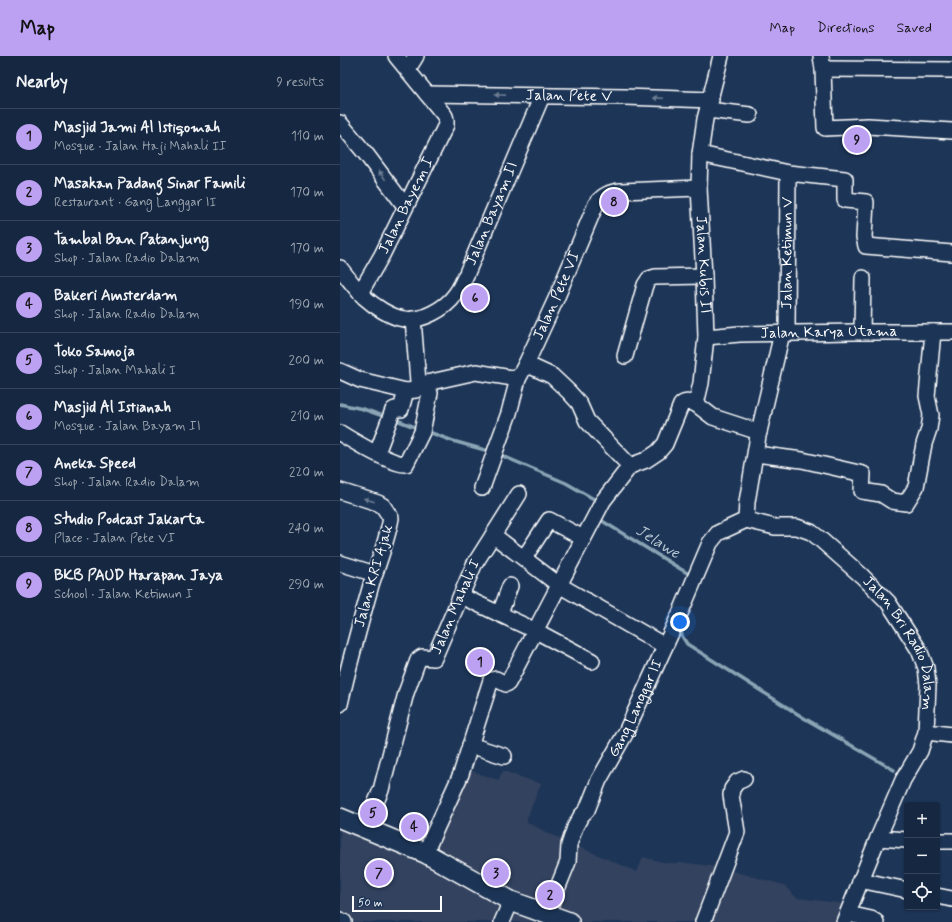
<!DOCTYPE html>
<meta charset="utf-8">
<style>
body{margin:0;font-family:Mynerve,sans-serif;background:#1f3048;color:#f1f3f6}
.controls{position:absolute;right:12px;bottom:12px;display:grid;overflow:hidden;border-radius:4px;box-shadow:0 1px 3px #0004}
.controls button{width:36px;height:36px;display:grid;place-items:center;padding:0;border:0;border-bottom:1px solid #35445a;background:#162841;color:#f1f3f6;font:20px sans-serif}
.scale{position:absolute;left:12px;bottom:10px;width:90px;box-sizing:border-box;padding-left:4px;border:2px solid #fff;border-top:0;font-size:11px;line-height:14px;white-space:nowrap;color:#fff;-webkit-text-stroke:3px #1d3557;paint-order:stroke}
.you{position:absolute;left:340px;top:566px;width:14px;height:14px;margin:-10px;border:3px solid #fff;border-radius:50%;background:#1a73e8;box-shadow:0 0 0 6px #1a73e833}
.badge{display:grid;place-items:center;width:26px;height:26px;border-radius:50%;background:#bca0f2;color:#111;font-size:13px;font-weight:700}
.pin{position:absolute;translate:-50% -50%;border:2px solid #fff;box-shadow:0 1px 4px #0006}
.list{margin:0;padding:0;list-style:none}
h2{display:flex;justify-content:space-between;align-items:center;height:52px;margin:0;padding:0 16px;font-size:17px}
h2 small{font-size:13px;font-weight:400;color:#9ea6b1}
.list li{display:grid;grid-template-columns:26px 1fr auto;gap:12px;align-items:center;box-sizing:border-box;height:56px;padding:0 16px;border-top:1px solid #35445a}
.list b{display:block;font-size:15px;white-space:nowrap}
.list p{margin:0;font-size:13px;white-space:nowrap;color:#9ea6b1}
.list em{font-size:13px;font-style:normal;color:#9ea6b1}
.icon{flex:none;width:22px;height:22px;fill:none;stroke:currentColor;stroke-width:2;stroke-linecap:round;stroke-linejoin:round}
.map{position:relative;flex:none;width:612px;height:866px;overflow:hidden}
header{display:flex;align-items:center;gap:24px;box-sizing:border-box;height:56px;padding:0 20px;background:#bca0f2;color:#111}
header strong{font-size:19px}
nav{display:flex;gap:22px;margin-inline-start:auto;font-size:14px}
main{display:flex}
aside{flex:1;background:#162841}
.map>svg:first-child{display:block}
.built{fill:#33425e}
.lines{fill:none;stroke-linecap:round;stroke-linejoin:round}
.stream{stroke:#8ba5b5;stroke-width:3.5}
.minor-casing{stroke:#fff;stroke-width:18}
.major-casing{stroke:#fff;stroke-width:22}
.minor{stroke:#1d3557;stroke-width:15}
.major{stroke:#1d3557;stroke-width:19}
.oneway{fill:#6c7c92}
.labels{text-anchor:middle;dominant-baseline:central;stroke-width:4;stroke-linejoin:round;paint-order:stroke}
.street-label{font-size:15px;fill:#fff;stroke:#1d3557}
.water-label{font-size:16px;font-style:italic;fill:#b2c3ce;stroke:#1d3557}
</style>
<header>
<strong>Map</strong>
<nav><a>Map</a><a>Directions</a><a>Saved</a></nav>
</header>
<main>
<aside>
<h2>Nearby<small>9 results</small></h2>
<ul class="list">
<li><span class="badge">1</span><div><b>Masjid Jami Al Istiqomah</b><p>Mosque · Jalan Haji Mahali II</p></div><em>110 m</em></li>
<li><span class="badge">2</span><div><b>Masakan Padang Sinar Famili</b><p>Restaurant · Gang Langgar II</p></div><em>170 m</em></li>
<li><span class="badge">3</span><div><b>Tambal Ban Patanjung</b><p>Shop · Jalan Radio Dalam</p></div><em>170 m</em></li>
<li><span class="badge">4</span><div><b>Bakeri Amsterdam</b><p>Shop · Jalan Radio Dalam</p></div><em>190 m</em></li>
<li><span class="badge">5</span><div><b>Toko Samoja</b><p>Shop · Jalan Mahali I</p></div><em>200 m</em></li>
<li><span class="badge">6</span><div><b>Masjid Al Istianah</b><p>Mosque · Jalan Bayam II</p></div><em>210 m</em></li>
<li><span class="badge">7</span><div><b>Aneka Speed</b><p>Shop · Jalan Radio Dalam</p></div><em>220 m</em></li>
<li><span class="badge">8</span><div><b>Studio Podcast Jakarta</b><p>Place · Jalan Pete VI</p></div><em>240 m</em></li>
<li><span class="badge">9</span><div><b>BKB PAUD Harapan Jaya</b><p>School · Jalan Ketimun I</p></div><em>290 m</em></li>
</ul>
</aside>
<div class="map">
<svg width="612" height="866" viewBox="0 0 612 866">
<rect width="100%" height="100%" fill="#1d3557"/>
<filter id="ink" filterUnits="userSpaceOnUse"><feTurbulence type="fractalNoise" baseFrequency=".025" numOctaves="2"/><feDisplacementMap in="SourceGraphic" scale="8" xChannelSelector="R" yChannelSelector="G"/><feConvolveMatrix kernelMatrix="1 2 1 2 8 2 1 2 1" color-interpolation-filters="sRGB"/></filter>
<g filter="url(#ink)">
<path class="built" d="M123,712l35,12 5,-9 38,13 -14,34v4l23,12 87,38 6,-15 23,6h22l30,4 66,18 13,13 42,5 46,19h-533l-12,-5v-103l88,34z"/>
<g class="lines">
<path class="stream" d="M0,348l23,5 23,8
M54,363l26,10
M86,375l27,10 39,11
M158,398l68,29 33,19
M259,463l93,57
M340,571l2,9 5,8 117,74 90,52"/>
<defs>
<g id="minor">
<path id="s1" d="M381,0l-16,63 -5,35 -1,34 5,88 2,61 -5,46 -5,21 17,13 46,15"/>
<path d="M481,0l2,13 2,59 43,-2 84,5"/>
<path d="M68,13l8,-13"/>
<path d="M483,13l129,1"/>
<path id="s2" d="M87,38l198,3 86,3"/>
<path d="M368,54l42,5"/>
<path d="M0,67l26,31 39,52"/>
<path d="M360,98l88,19 57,6v21l21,2 -2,35 2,9 86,7"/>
<path id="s3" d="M0,212c8,10 15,20 24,29 10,9 26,20 40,22 17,3 41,-10 51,-24 5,-6 8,-14 12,-22l75,-177"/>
<path id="s4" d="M20,237l22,-38 64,-130v-5l-1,-4 -49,-60"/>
<path d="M73,263l5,63 4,2 54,-12 42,7"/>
<path d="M522,276l1,-54"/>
<path id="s5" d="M447,277l1,-160"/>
<path id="s6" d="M366,281l34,-3 114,-2h98"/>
<path d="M285,300l20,-71 4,-6 6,-2 49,-1"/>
<path d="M186,308l26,12 17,16 10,11 8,18 43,45"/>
<path d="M0,315l20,9 46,11 10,-1 6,-6 8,9 -8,39 -16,32c-13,1 -53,-23 -66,-31"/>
<path d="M37,397l16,-43 2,-1h6l5,-18"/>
<path d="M416,398l46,6 61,14 -1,17 19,3 11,7 14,2 10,-16 8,-43 5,-15 2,-14 -4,-19 6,-64"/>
<path id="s7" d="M142,432l27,-75 9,-34 8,-15 30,-65 40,-95c7,-9 14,-12 25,-13l78,-3"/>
<path d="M0,435l38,12 5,3 8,12c-4,23 -13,45 -20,67 -11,39 -22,79 -31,119"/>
<path id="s8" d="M406,464l29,7h22l14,5 9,7 42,37 26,26 31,48 7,18 2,17 -2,47 -6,19 -17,29 -25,58 -34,84"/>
<path d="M406,464l1,-18 11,-66 24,-103"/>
<path d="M153,479l66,50 106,61"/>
<path d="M184,502l25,-38 34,18"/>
<path d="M0,507l35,11"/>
<path d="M121,540l75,35 56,30"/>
<path d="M159,558c5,-9 7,-18 11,-28"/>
<path d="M586,676l26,3"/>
<path d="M130,689l34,11"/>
<path id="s9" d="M25,772l16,-38 25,-97 12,-33 4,-3 12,1 40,-93 45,-71"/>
<path d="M538,782l29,2"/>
<path d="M597,785h15"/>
<path d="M85,797l36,-79 30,-94 5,-1 10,5 2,-1 95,-182 27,-35 16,-6 12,-8 7,-8 16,-39c4,-5 10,-2 15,-1"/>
<path d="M520,824l47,10"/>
<path d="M597,840l15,3"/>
<path id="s10" d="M207,858l21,-52 1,-17 6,-18 6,-11 6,-6 12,-30 26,-46 57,-125 28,-66 8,-10 28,-13"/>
<path d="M508,858l23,5 5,3"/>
<path d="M0,864l4,2"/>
<path d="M162,866l9,-21"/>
<path d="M363,866l34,-90 -6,-37 1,-6 5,-7 7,-3"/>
</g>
<path id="major" d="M0,762l85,35 86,48 58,21"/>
</defs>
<use href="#minor" class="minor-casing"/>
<use href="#major" class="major-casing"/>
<use href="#minor" class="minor"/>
<use href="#major" class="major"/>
</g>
<defs><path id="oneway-solid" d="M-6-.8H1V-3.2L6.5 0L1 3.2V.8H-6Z"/></defs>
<g class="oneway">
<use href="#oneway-solid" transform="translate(160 39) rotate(-179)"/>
<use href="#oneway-solid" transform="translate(318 42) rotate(-178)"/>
<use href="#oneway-solid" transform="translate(42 119) rotate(-127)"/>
<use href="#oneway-solid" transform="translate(29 444) rotate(-162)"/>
</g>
</g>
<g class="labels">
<g class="street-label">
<text stroke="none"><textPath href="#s2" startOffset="142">Jalan Pete V</textPath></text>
<text stroke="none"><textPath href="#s4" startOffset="99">Jalan Bayem I</textPath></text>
<text stroke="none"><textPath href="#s3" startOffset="232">Jalan Bayam II</textPath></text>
<text stroke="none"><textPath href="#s5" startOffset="80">Jalan Ketimun V</textPath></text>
<text stroke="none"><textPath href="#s1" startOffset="211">Jalan Kubis II</textPath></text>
<text stroke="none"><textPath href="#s7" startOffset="207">Jalan Pete VI</textPath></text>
<text stroke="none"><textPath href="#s6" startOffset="123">Jalan Karya Utama</textPath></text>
<text transform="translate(34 520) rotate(-74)">Jalan KRI Ajak</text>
<text stroke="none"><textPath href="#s9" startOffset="249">Jalan Mahali I</textPath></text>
<text stroke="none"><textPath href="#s8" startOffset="214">Jalan Bri Radio Dalam</textPath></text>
<text stroke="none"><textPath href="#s10" startOffset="226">Gang Langgar II</textPath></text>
</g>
<g class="water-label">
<text transform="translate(318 486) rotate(32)">Jelawe</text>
</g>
</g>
</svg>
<div class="controls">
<button>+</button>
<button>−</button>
<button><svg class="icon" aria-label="locate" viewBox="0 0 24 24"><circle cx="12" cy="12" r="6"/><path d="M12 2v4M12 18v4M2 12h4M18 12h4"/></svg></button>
</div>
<div class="scale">50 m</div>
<div class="you"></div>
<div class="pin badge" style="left:140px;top:606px">1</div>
<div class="pin badge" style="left:210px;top:839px">2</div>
<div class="pin badge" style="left:156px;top:817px">3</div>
<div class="pin badge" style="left:74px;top:771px">4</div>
<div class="pin badge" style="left:33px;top:757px">5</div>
<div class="pin badge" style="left:135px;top:242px">6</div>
<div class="pin badge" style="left:39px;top:817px">7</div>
<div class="pin badge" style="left:274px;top:146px">8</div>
<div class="pin badge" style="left:517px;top:84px">9</div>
</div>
</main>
